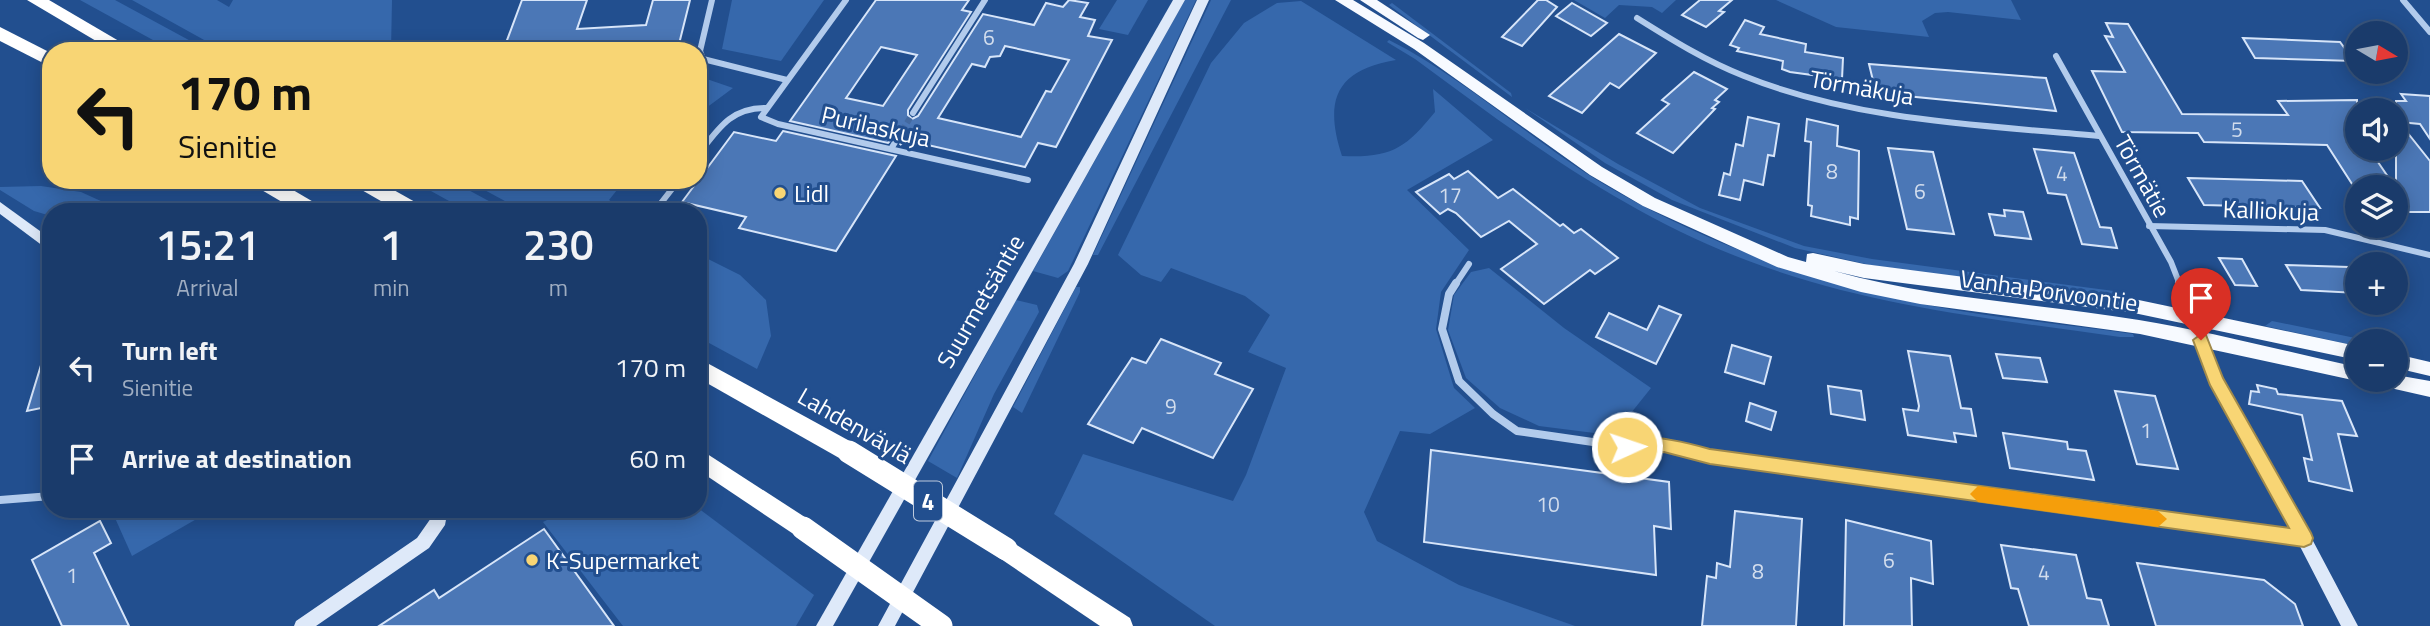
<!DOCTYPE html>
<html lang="en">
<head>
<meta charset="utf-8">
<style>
  body { margin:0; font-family:"Titillium Web",sans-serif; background:#234271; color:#f1f3f6; height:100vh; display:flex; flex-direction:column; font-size:26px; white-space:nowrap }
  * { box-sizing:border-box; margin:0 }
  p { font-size:23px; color:#9fadc1 }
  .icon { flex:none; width:38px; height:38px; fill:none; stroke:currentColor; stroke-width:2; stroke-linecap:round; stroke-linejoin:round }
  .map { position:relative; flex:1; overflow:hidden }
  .drawer { position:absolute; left:42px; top:203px; width:665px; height:315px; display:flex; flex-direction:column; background:#1a3b6b; border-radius:28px; box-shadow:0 4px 18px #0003,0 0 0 2px #38557e }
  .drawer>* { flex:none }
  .hud { position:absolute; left:42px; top:42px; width:665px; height:147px; border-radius:28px; box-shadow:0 4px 18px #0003,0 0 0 2px #38557e; background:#f8d574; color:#111; overflow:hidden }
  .needle { width:46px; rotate:100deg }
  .buttons { position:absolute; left:2345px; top:21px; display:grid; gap:14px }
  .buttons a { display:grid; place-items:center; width:63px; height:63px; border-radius:50%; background:#1a3b6b; box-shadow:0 4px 18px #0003,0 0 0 2px #38557e; font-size:35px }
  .pin { position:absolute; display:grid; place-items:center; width:60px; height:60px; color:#fff; margin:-72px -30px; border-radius:50% 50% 50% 0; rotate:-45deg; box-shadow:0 0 7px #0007 }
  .pin .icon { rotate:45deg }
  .me { position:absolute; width:77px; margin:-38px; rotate:87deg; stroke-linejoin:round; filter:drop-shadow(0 0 5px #0008) }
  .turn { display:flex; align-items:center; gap:24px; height:147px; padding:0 21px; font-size:32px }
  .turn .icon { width:91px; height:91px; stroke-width:2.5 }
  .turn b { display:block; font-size:49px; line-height:60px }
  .eta { display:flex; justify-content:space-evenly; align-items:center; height:119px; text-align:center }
  .eta b { font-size:42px; font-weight:600; line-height:49px }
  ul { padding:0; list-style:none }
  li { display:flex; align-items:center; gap:21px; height:91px; padding:0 21px }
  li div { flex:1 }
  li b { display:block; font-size:26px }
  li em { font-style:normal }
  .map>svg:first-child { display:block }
  .green { fill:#3668ac }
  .building { fill:#4b77b6; stroke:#d7e5f9; stroke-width:2; fill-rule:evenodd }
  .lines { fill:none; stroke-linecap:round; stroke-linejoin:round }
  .street-tunnel { stroke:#4369a0; stroke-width:6; stroke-dasharray:6 3.5; stroke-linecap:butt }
  .street-far1 { stroke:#b2cbec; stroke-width:6 }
  .street { stroke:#b2cbec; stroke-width:8 }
  .secondary { fill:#dee9f9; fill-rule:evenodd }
  .primary { fill:#f7faff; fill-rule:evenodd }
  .highway { fill:#fff; fill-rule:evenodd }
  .highway-bridge { stroke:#fff; stroke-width:23 }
  .route { fill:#f8d574; stroke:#a18a4b; stroke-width:2 }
  .slow { fill:#f59e0b }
  .poi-dot { fill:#f8d574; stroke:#224f8f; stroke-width:2.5 }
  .labels { text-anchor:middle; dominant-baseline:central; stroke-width:6; stroke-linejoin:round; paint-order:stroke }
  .number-label { font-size:21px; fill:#d2dded }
  .shield { fill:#224f8f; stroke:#bdcadd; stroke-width:2 }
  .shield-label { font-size:23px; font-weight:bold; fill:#fff }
  .street-label { font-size:24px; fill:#fff; stroke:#224f8f }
  .poi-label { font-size:24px; fill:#fff; stroke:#224f8f; text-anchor:start }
</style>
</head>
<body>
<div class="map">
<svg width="2430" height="626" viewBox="0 0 2430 626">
  <rect width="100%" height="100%" fill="#224f8f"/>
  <g class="green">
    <polygon points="80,0 115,0 209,51 173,51"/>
    <polygon points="132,0 217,0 229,7 233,0 392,0 391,51 224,51"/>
    <polygon points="732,0 824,0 781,61 722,49"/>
    <polygon points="1117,0 1148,0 1128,35 1099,29"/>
    <polygon points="1185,0 1196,0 1068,271 1058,278 1033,271"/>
    <polygon points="1211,0 1231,0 1098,255 1093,255"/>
    <polygon points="1574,0 1676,0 1662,13 1652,7 1619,5 1605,18"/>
    <polygon points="1776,0 2011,0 2021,20 1948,12 1935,13 1922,21 1929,37 1836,27"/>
    <path d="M1301,1L1396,60C1335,70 1324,101 1342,156C1391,158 1405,149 1435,112L1433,89L1493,140L1407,190L1469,250L1441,292L1436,329L1454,388L1475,408L1430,434L1400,431L1364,512L1377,541L1459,585L1575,626H1215L1054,514L1083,454L1233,501L1246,475L1286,368L1248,352L1270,315L1245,296L1171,268L1161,282L1141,275L1118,255L1211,63L1244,23L1277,3Z"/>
    <polygon points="1392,3 1511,93 1512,97 1389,5"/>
    <path d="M1389,40C1471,81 1538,148 1619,193C1713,246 1816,282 1922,304C1992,318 2063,324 2133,334L2134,337H2120C1993,319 1866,306 1746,260C1624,214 1519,136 1415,59L1387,42Z"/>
    <polygon points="698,76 733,88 698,114"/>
    <polygon points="1525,108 1618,164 1700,208 1804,246 1872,259 2114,291 2122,299 1870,265 1795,248 1672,200 1605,163"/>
    <polygon points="411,180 450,180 509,212 469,212"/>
    <polygon points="466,180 625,180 609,200 627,212 525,212"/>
    <polygon points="41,186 81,192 125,212 51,212 51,216 34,211 0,190 0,187"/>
    <polygon points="698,254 740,275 766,300 771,336 757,369 698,337 698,317 704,320 706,316 698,311"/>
    <polygon points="1489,268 1564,328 1651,388 1627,418 1626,437 1539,426 1500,408 1466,378 1448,330 1454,295 1471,272"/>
    <polygon points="1076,287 1080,287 1080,292 1022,413 1013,407"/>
    <polygon points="1016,300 1037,305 1039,312 994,394 957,478 928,461"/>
    <polygon points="2272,321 2370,341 2357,341 2357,346 2265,326"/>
    <polygon points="698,508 814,595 796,626 623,626 543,522 569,509"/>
    <polygon points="111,509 214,509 132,556"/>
  </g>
  <g class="building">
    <polygon points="522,0 587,0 577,29 646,25 653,0 690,0 679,44 503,51"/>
    <path d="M876,0H969L962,10L971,12L908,110V115L912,119L918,116L983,14L1034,25L1046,3L1063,7L1069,0L1088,3L1080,17L1095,20L1088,36L1112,40L1056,147L1038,143L1025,167L906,140L900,145L903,138L898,133L888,143L790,121ZM1005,46L1069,60L1051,92L1046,91L1021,137L938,118L972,64L985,67L990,57L1000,56ZM881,47L917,55L883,106L846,98Z"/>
    <polygon points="1538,0 1546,0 1557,7 1522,46 1502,37"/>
    <polygon points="1700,0 1732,0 1719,11 1724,12 1706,27 1682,15"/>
    <polygon points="1572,3 1607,23 1591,36 1556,16"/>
    <polygon points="1745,20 1764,27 1760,34 1806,44 1805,52 1843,58 1842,79 1790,72 1782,69 1783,61 1737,51 1739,48 1730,45"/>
    <polygon points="2106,23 2128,24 2182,114 2288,115 2278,101 2357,100 2357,149 2369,149 2395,187 2354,187 2327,145 2204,142 2198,133 2122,132 2092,71 2125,72 2105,36 2113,37"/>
    <polygon points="1619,34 1656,53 1619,88 1610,83 1582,113 1549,96"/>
    <polygon points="2243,38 2340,42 2354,61 2255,58"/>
    <polygon points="1869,64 2046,78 2056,111 1876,93"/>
    <polygon points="1694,72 1727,89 1715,100 1719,102 1712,108 1715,109 1673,153 1637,133 1669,104 1662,100"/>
    <polygon points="2401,94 2430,96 2430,139 2420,124 2399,122 2430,161 2430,212 2396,212 2396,101 2406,101"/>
    <polygon points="1748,117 1779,124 1774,156 1768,155 1763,185 1744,180 1740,200 1719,195 1724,173 1730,175 1736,144 1743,146"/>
    <polygon points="1807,119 1838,126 1837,146 1859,151 1858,219 1850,217 1850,225 1811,216 1812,206 1808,205 1811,142 1805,141"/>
    <polygon points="783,131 896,156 836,251 739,228 746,217 682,202 734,132 776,141"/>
    <polygon points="1888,148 1933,152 1954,234 1907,229"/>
    <polygon points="2034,149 2074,153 2100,227 2111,228 2117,248 2082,244 2066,195 2048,193"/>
    <polygon points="1468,171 1498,198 1513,189 1560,226 1563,224 1574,233 1581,229 1618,258 1595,274 1590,270 1544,304 1501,269 1537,244 1509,221 1481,237 1456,213 1448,209 1440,214 1416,192 1449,174 1454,179"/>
    <polygon points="2188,178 2302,181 2320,208 2204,205"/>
    <polygon points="2004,210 2023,212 2031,239 1995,235 1989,214 2005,216"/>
    <polygon points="2219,258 2242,259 2257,286 2235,285"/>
    <polygon points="2286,265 2349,267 2353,273 2357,273 2357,293 2301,290"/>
    <polygon points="1659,306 1681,315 1656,364 1596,337 1609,313 1647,330"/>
    <polygon points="1161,339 1221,363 1215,374 1253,389 1213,458 1142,428 1133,443 1088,424 1132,358 1146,363"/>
    <polygon points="1732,345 1771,357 1764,384 1725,372"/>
    <polygon points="46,349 51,350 51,406 27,411"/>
    <polygon points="1908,351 1950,356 1961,408 1971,409 1976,436 1954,433 1956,442 1908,435 1903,409 1918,411 1919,406"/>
    <polygon points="1996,354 2040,358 2047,382 2003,378"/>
    <polygon points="2257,385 2276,389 2278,394 2342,401 2357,436 2338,434 2352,491 2309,481 2304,458 2312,460 2302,415 2249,404 2251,391 2259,392"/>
    <polygon points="1828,386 1861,391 1865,420 1831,414"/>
    <polygon points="2115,391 2155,396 2178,469 2137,464"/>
    <polygon points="1750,403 1776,412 1771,430 1746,421"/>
    <polygon points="2003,433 2067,442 2068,449 2086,451 2094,480 2010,468"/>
    <polygon points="1431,450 1669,482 1671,529 1654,526 1656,575 1424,542"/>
    <polygon points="1735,511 1802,519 1796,626 1702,626 1707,576 1716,578 1717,563 1730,567"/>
    <polygon points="1846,520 1931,541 1933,584 1911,578 1912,626 1844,626"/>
    <polygon points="100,521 111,543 94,553 129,626 62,626 32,560"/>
    <polygon points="544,529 614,626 379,626 434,590 439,598"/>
    <polygon points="2001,545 2076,555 2087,598 2101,600 2109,626 2029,626 2018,589 2011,588"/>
    <polygon points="2137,563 2264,580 2295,604 2303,626 2156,626"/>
  </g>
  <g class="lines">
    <polyline class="street-tunnel" points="897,139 913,113"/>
    <g class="street-far1">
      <polyline points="712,0 700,51 703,59 787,80"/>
      <polyline points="846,0 761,117 778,124 1028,180"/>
      <polyline points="2403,0 2430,32"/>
      <path d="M1637,18C1672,40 1706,61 1744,76C1856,121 1981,125 2099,136"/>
      <polyline points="2056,56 2171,262 2180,285"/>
      <polyline points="913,113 985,0"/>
      <polyline points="891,149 897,139"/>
      <path d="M698,155C718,129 731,107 767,108"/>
      <polyline points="654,212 679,180"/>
      <polyline points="2149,226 2325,230 2430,255"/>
      <polyline points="1455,285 1469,264"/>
    </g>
    <g class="street">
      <polyline points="1456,283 1449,294 1442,329 1459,381 1493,414 1517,431 1627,447 1664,444 1692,454 2304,538"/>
      <polyline points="2179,283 2192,316"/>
      <polyline points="0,500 51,496"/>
    </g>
    <g class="secondary">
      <polygon points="1173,0 1185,0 833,626 816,626"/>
      <polygon points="1197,0 1209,0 1088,264 895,626 878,626 1074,264"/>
      <polygon points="0,202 51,239 51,252 0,214"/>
      <polygon points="2192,310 2197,312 2199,316 2223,379 2285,488 2358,626 2341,626 2275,498 2209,380 2185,316 2187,312"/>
      <polygon points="432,509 448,509 445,525 429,548 316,626 294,626 296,621 417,538 431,518"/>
    </g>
    <g class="primary">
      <path d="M1335,0H1353L1424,43L1602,167L1655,198L1788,257L1806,262L1807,254L1813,253L1864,264L2134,299L2357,346V360L2134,313L1864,278L1834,271C1933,299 2037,303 2139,320C2212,332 2284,351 2357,367V380H2362L2357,381L2140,334L1920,304L1861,292L1777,267L1643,206L1590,175L1414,49Z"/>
      <polygon points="1360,0 1377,0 1430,35 1423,40 1418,38"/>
      <polygon points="2396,354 2430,362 2430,376 2396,368"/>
      <polygon points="2396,375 2430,381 2430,397 2386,387 2380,385 2377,380 2396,380"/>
    </g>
    <g class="highway">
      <polygon points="27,0 49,0 136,51 113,51"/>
      <polygon points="0,27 51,53 51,67 0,41"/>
      <polygon points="250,180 276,180 322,207 325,212 299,212 253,185"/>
      <polygon points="350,180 376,180 424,207 427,212 400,212 353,185"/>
      <polygon points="698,358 857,445 860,452 857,459 849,462 841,459 698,378"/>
      <polygon points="698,448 811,521 815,528 811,535 803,538 795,535 698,470"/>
      <polygon points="1006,538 1130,618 1133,626 1100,626 998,557 994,549 998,541"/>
    </g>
    <g class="highway-bridge">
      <polyline points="849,452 1006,549"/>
      <polyline points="803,528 941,626"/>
    </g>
  </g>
  <path class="route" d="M2201,334L2206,335L2223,378L2311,533L2313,538L2311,544L2304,547L1710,464L1664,452L1627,454L1619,447C1629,426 1692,444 1710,449L2289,528L2210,385L2193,340Z"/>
  <polygon class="slow" points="1978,486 2158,511 2167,519 2158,527 1978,502 1970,494"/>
  <g class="poi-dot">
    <circle cx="780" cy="193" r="7"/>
    <circle cx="532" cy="560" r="7"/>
  </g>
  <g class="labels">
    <g class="number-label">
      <text x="989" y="37">6</text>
      <text x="2237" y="129">5</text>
      <text x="1832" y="171">8</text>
      <text x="2062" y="173">4</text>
      <text x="1920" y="191">6</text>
      <text x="1450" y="195">17</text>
      <text x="1171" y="406">9</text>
      <text x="2146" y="430">1</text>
      <text x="1548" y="504">10</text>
      <text x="1889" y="560">6</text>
      <text x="1758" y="571">8</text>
      <text x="2044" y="572">4</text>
      <text x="72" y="575">1</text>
    </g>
    <rect class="shield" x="914" y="481.5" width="28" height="39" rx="5"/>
    <g class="shield-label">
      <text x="928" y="501">4</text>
    </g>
    <g class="street-label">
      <text transform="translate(1862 87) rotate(10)">Törmäkuja</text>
      <text transform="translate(876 126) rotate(13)">Purilaskuja</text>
      <text transform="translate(2143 176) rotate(61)">Törmätie</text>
      <text transform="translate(2271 210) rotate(2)">Kalliokuja</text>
      <text transform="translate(2049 290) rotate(8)">Vanha Porvoontie</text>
      <text transform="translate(980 301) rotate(-60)">Suurmetsäntie</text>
      <text transform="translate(855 425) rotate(30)">Lahdenväylä</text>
    </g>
    <g class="poi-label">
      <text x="794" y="193">Lidl</text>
      <text x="546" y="560">K-Supermarket</text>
    </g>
  </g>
</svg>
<div class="buttons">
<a><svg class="needle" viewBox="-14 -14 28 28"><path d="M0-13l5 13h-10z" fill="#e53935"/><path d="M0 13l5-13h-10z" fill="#9fadc1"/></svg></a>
<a><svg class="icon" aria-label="sound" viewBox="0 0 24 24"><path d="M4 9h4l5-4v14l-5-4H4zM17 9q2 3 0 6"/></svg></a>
<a><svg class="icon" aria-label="layers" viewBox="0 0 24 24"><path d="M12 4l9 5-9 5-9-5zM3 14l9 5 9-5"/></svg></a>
<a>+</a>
<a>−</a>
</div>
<div class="pin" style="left:2201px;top:340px;background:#d93025"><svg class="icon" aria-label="arrive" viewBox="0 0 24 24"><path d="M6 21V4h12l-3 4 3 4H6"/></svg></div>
<svg class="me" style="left:1627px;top:447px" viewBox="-20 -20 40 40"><circle r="17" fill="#f8d574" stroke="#fff" stroke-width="3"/><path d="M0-11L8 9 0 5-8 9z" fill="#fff"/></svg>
<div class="hud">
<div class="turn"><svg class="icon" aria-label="left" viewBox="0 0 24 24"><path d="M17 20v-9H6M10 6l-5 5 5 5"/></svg><div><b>170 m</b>Sienitie</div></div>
</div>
<section class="drawer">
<div class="eta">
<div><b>15:21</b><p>Arrival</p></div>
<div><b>1</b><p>min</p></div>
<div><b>230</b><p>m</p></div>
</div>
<ul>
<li><svg class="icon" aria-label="left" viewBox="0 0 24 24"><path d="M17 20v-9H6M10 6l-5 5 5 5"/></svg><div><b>Turn left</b><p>Sienitie</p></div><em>170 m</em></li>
<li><svg class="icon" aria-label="arrive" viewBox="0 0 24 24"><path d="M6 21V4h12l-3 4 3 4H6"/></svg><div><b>Arrive at destination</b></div><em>60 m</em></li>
</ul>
</section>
</div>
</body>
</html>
